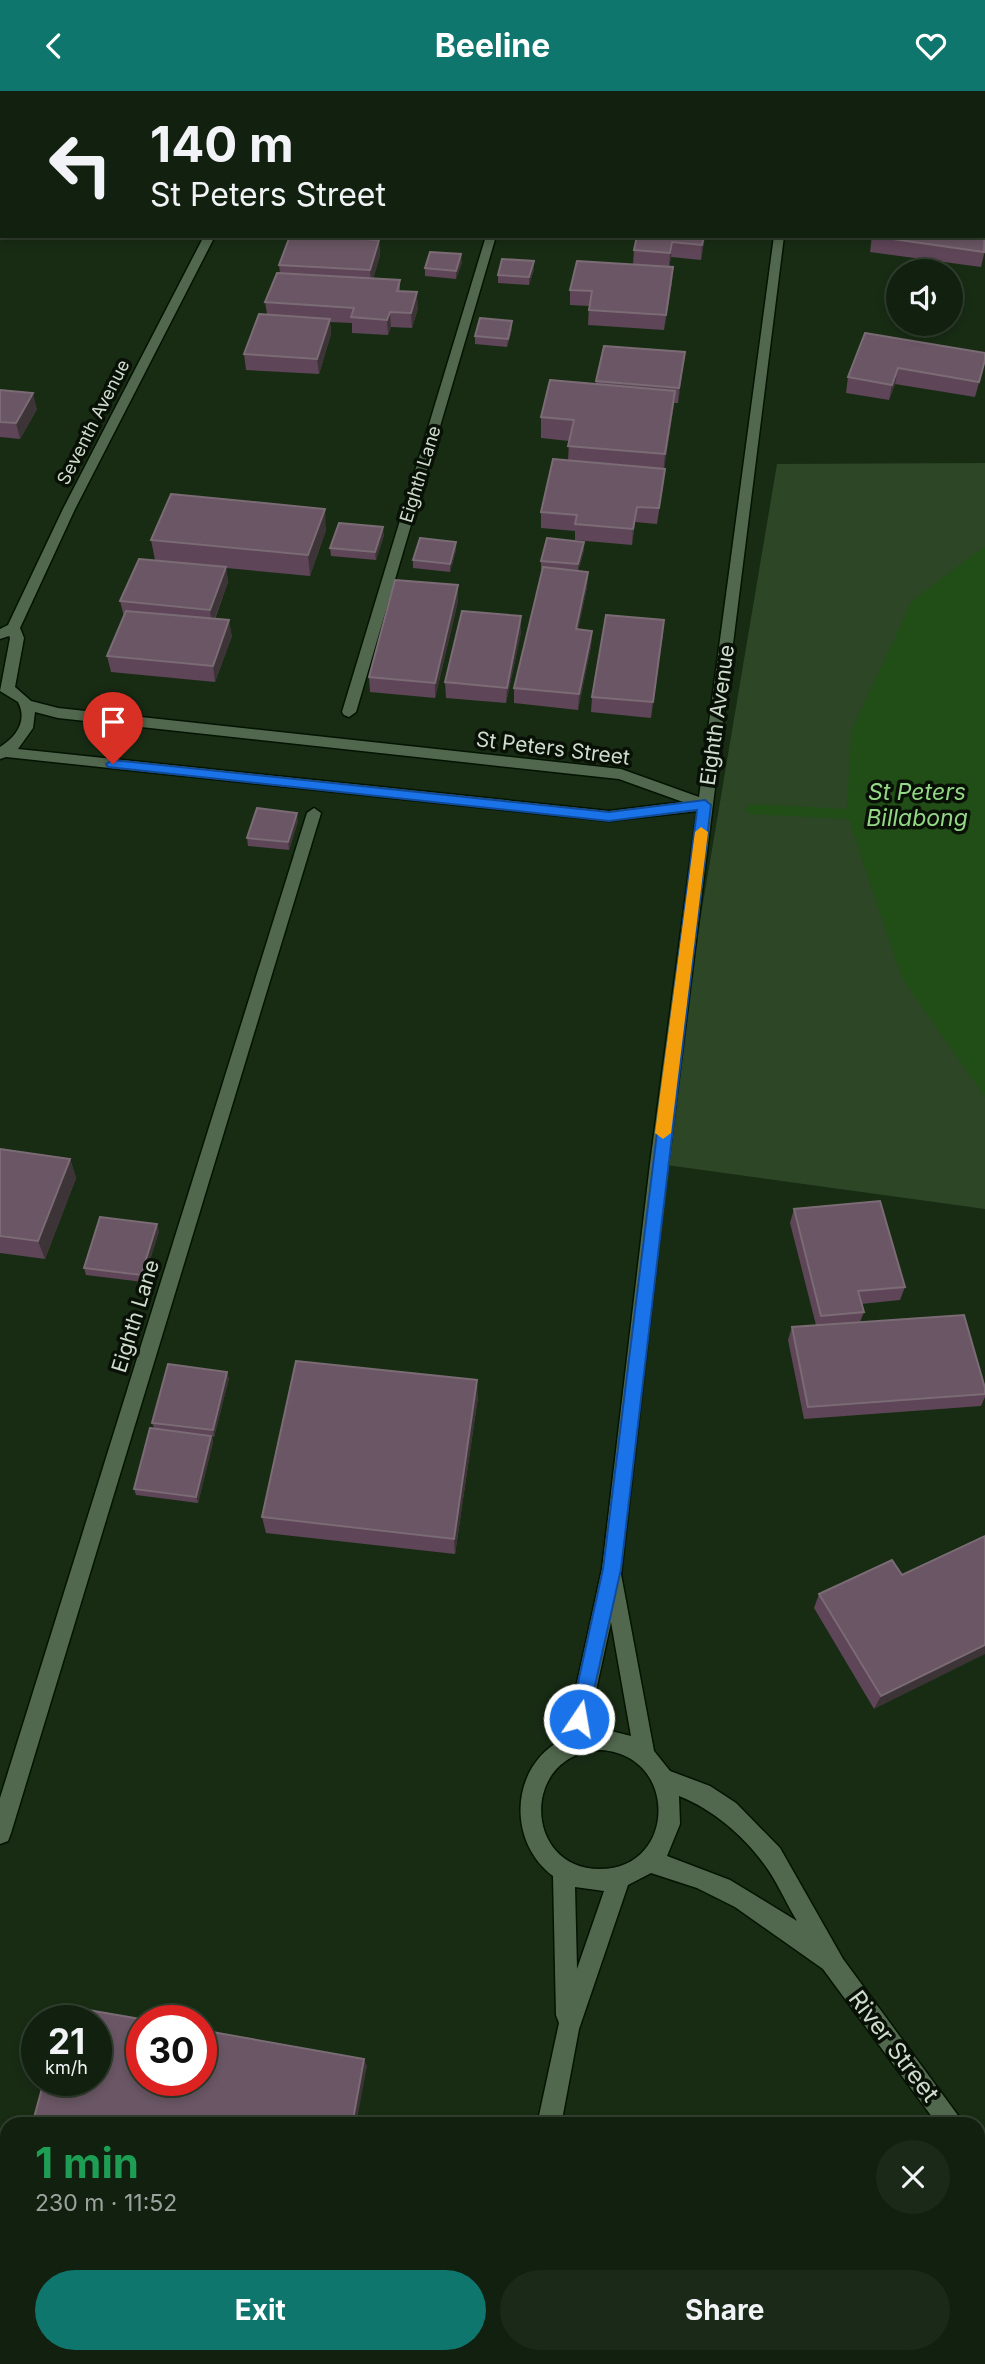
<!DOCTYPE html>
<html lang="en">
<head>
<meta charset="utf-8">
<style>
  body { margin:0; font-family:Inter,sans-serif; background:#1b2918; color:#f1f3f6; height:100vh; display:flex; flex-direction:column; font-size:26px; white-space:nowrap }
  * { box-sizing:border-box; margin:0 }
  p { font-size:23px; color:#9ca39e }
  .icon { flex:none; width:38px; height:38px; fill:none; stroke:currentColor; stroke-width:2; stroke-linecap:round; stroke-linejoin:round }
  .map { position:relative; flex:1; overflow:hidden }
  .side { position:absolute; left:0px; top:2026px; width:985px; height:247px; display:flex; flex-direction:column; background:#12210f; border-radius:21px 21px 0 0; box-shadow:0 4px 10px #0003,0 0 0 2px #313e2f }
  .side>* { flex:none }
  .top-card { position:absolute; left:0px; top:0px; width:985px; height:147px; box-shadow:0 4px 10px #0003,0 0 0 2px #313e2f; background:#12210f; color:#f1f3f6; overflow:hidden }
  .fabs { position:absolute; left:886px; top:168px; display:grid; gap:14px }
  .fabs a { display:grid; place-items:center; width:77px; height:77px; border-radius:50%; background:#12210f; box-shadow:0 4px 10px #0003,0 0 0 2px #313e2f; font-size:35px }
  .speed { position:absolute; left:21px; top:1914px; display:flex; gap:14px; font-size:35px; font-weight:700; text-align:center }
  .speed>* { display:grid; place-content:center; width:91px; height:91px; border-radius:50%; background:#12210f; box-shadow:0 4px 10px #0003,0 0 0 2px #313e2f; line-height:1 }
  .speed small { font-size:18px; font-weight:400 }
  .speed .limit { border:10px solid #d22; background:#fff; color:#111 }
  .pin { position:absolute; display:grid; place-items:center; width:60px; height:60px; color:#fff; margin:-72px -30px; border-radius:50% 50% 50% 0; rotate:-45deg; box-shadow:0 0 7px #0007 }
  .pin .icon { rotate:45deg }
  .me { position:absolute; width:77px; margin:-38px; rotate:12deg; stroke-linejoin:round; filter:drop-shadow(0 0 5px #0008) }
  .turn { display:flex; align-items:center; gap:24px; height:147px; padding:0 35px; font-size:32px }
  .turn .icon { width:91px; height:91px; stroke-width:2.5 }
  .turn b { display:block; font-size:49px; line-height:60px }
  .round { display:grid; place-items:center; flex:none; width:74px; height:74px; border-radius:37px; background:#1b2918 }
  .summary { display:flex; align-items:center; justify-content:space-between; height:119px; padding:0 35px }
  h1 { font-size:42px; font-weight:700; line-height:52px; color:#1e9e55 }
  .action { display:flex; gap:14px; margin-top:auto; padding:14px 35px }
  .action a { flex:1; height:80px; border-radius:42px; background:#0f766e; color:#fff; font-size:28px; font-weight:700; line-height:80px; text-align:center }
  .action a+a { background:#1b2918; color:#f1f3f6 }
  header { display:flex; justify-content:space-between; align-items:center; height:91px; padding:0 35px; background:#0f766e; color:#fff; font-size:32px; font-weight:700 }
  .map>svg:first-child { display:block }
  .green { fill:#2c4626 }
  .water { fill:#214e16 }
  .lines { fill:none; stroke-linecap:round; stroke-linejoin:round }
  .stream { fill:#214e16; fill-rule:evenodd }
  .service-casing { stroke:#031401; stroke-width:3 }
  .minor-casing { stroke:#031401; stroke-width:3 }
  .tertiary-casing { stroke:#031401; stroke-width:3 }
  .service { fill:#52684e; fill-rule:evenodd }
  .minor { fill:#52684e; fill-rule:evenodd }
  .tertiary { fill:#52684e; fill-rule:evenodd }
  .wall { fill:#5e4557 }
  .shaded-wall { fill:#3d3437 }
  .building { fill:#6a5664; stroke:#7a6b74; stroke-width:2 }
  .route { fill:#1a73e8; stroke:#114b97; stroke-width:2 }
  .slow { fill:#f59e0b }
  .labels { text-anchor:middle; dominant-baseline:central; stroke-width:7; stroke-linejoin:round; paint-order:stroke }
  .far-street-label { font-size:18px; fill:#cfdccd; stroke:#091107 }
  .street-label { font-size:21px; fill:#cfdccd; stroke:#091107 }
  .water-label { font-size:23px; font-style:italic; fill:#94d786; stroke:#091107 }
  .near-street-label { font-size:24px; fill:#cfdccd; stroke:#091107 }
</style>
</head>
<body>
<header><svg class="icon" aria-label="back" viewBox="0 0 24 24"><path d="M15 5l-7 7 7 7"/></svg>Beeline<svg class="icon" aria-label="heart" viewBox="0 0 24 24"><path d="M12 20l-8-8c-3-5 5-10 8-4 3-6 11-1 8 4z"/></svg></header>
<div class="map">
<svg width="985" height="2273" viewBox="0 0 985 2273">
  <rect width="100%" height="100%" fill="#182c14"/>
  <polygon class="green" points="985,372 985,1118 659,1073 777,373"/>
  <polygon class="water" points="985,455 985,1006 902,887 847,723 851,641 912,510"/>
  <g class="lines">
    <polygon class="stream" points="751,713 847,718 854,723 847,728 751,723 744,718"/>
    <g class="service-casing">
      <g id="service">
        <rect x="855" y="0" width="10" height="2"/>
        <polygon points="2,5 2,14 0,14 0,6"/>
        <polygon points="486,145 496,145 356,621 349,626 344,624 342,621"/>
        <polygon points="314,717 321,722 11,1742 8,1750 0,1753 0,1707 307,722"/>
      </g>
    </g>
    <g class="minor-casing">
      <g id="minor">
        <polygon points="274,0 284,0 273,2"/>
        <polygon points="592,0 602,0 591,2"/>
        <rect x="984" y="79" width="1" height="6"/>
        <path d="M204,145H215L75,418L20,537L24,547L15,596L31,610L58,617L621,678L699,706L774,145H784L668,1073L621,1483L654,1660L670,1680L710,1695L736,1712L780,1757L843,1868L965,2034H938L823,1878L735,1816L697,1797L651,1782L628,1794L579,1938L561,2034H537L559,1932L556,1924L553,1785C506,1750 510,1673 565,1647L602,1478L650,1073L697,720L609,730L6,666L0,668V656C16,646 28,630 18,611L0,600L10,547L9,545L0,548V538L8,534L63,418ZM35,621L58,627L619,688L683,711L609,720L18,658L33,637ZM611,1531L631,1645L607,1639L587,1640ZM600,1659C679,1663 677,1778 600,1778C523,1778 520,1663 600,1659ZM679,1705C712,1718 743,1744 764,1773C777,1790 786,1812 797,1830L730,1789L667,1765L680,1733ZM575,1796L604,1800L577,1878Z"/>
        <polygon points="978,2055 985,2058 985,2088 978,2085"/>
        <rect x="495" y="2266" width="26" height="7"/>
      </g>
    </g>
    <g class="tertiary-casing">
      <polygon id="tertiary" points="370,0 392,0 393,2 371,2"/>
    </g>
    <use href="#service" class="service"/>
    <use href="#minor" class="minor"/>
    <use href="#tertiary" class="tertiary"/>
  </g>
  <g class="wall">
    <polygon points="985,0 985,39 984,38 984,2"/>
    <polygon points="984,97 985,97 985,159 981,176 870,161 872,145 984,145"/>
    <polygon points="705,145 701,169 671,166 669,176 672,191 664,239 588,234 589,215 570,214 570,199 633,173 634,159"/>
    <polygon points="379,149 380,164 373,188 400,189 400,200 418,217 412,237 391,236 388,244 352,242 352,232 330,231 331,243 319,283 246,279 244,263 267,223 265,211 280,182 279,174"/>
    <polygon points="534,170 534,178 529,194 498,192 498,184"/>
    <polygon points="462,171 456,188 425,185 425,177"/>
    <polygon points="512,238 507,256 475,253 475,245"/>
    <polygon points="865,242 985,270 975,306 895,293 889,309 846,302 848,286"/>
    <polygon points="685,261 678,312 674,312 664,378 663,393 657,433 635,431 632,454 575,449 575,440 541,437 541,421 568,370 569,350 541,347 541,326 596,293 596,290"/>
    <polygon points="0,299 37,318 20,348 0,346"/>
    <polygon points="326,439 310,485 226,477 228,491 215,528 232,545 215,591 111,581 107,565 124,526 120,510 155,469 151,449"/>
    <polygon points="384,444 376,469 331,465 330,457"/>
    <polygon points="584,451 584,459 578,480 588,481 587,496 578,538 592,540 591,555 578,619 514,612 514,597 543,478 541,478 541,470"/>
    <polygon points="456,459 450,481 413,477 413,469"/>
    <polygon points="458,494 458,510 435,607 370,601 369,586"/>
    <polygon points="664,529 651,627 591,621 592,606"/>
    <polygon points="521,541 506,612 446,607 445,591"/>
    <polygon points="298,730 289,759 248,755 247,747"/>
    <polygon points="0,1058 70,1068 76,1087 45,1168 0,1162"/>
    <polygon points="794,1118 905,1196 900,1209 861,1213 864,1221 860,1231 985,1297 985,1306 981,1315 804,1328 788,1249 792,1236 816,1234 790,1132"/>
    <polygon points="159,1140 143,1191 86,1184 84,1177"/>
    <polygon points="229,1287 214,1346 212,1345 213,1351 198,1412 136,1404 134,1398 154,1337 152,1332"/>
    <polygon points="478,1306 455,1463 266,1442 262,1426"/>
    <polygon points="985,1445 874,1618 814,1517 819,1503 902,1484"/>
    <polygon points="708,2266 950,2266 950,2273 707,2273"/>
  </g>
  <g class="shaded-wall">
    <polygon points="704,145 705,145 701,169 702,154"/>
    <polygon points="379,149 380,164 371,195 370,179"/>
    <polygon points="672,151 671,166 669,177 670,162"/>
    <polygon points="461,163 462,171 456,188 456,180"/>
    <polygon points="534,170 534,178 529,194 529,186"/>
    <polygon points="673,176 672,191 664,239 666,224"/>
    <polygon points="417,201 418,217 412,237 411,222"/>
    <polygon points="390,221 391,236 388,244 387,229"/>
    <polygon points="330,228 331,243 319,283 317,268"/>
    <polygon points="512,230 512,238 507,256 508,248"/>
    <polygon points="685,261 683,277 678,312 679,297"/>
    <polygon points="898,277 895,293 889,309 892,294"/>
    <polygon points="675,300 673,321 663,384 665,363"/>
    <polygon points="33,302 37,318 20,348 16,332"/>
    <polygon points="637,416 635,431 632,454 633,438"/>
    <polygon points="325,418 326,439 310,485 308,464"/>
    <polygon points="383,436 384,444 376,469 375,461"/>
    <polygon points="456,451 456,459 450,481 450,473"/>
    <polygon points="584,451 584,459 578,481 578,473"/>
    <polygon points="226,476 228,491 212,534 210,519"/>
    <polygon points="588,481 587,496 575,553 576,538"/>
    <polygon points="458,494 458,510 435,607 435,592"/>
    <polygon points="521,525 521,541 506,612 507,597"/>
    <polygon points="229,529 232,545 215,591 213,575"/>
    <polygon points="664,529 663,545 651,627 653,611"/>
    <polygon points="592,540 591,555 578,619 579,603"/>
    <polygon points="297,722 298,730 289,759 288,751"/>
    <polygon points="70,1068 76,1087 45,1168 38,1150"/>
    <polygon points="157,1133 159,1140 143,1191 141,1184"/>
    <polygon points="227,1281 229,1287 214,1346 213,1339"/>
    <polygon points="477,1289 478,1306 455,1463 454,1448"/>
    <polygon points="211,1345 213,1351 198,1412 196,1406"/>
    <polygon points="985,1554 985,1563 874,1618 881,1605"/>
    <polygon points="364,1968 367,1975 356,2034 352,2034"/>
  </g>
  <g class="building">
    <polygon points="16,0 45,0 44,2 15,2"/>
    <polygon points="750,0 836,0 835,2 749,2"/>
    <polygon points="875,0 938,0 938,2 874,2"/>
    <polygon points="951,0 985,0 985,23 984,23 984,2 950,2"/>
    <polygon points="2,13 2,27 0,27 0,16"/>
    <rect x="0" y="41" width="2" height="14"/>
    <rect x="984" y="97" width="1" height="29"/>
    <polygon points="984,132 985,132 984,161 872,145 984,145"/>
    <polygon points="290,145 319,145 379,149 370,179 279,174"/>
    <polygon points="637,145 704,145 702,154 672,151 670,162 634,159"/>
    <polygon points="430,161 461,163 456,180 425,177"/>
    <polygon points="502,168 534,170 529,186 498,184"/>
    <polygon points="577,170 673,176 666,224 589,219 592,200 570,199"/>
    <polygon points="277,182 400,189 397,200 417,201 411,222 390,221 387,229 351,226 354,217 265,211"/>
    <polygon points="259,223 330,228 317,268 244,263"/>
    <polygon points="480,227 512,230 508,248 475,245"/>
    <polygon points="865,242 985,262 985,269 979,291 898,277 892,294 848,286"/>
    <polygon points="604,255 685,261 679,297 596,290"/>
    <polygon points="550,289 675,300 665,363 568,355 574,329 541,326"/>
    <polygon points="0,299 33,302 16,332 0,331"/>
    <polygon points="553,368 665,378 659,417 637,416 633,438 575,433 577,424 541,421"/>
    <polygon points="171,403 325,418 308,464 151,449"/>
    <polygon points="339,432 383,436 375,461 330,457"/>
    <polygon points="420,447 456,451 450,473 413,469"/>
    <polygon points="547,447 584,451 578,473 541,470"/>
    <polygon points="139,468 226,476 210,519 120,510"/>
    <polygon points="543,476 588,481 576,538 592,540 579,603 514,597"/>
    <polygon points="395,489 458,494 435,592 369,586"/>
    <polygon points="126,520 229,529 213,575 107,565"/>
    <polygon points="462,520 521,525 507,597 445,591"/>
    <polygon points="606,524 664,529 653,611 592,606"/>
    <polygon points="257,717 297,722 288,751 247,747"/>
    <polygon points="0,1058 70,1068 38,1150 0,1145"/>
    <polygon points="880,1110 905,1196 858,1200 864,1221 821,1225 794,1118"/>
    <polygon points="100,1126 157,1133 141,1184 84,1177"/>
    <polygon points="964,1224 985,1297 985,1303 808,1316 792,1236"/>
    <polygon points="296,1270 477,1289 454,1448 262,1426"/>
    <polygon points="168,1273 227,1281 213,1339 152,1332"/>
    <polygon points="150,1337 211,1345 196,1406 134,1398"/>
    <polygon points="985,1445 985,1554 881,1605 819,1503 892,1469 902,1484"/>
    <polygon points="65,1915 152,1930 142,1930 142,1990 201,1990 201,1939 364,1968 352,2034 32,2034 44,1990 96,1990 96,1930 61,1930"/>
    <rect x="712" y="2266" width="238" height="7"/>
  </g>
  <polygon class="route" points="113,669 609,721 705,709 711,714 621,1478 586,1635 579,1638 573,1635 570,1628 603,1478 697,719 609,730 108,676 106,673"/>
  <polygon class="slow" points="701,736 708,741 671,1042 663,1048 655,1042 695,741"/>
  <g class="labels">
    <g class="far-street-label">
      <text transform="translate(93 331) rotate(-63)">Seventh Avenue</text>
      <text transform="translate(420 383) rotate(-73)">Eighth Lane</text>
    </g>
    <g class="street-label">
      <text transform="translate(717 624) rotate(-82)">Eighth Avenue</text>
      <text transform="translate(553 657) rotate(7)">St Peters Street</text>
      <text transform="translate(135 1225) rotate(-73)">Eighth Lane</text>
    </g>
    <g class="water-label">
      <text x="917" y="701">St Peters<tspan x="917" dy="26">Billabong</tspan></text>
    </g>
    <g class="near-street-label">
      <text transform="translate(894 1955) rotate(53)">River Street</text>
    </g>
  </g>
</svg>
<div class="fabs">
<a><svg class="icon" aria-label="sound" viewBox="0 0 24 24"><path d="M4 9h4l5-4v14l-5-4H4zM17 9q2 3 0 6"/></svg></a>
</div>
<div class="speed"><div>21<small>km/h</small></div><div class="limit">30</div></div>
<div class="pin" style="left:113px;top:673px;background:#d93025"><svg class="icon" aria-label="arrive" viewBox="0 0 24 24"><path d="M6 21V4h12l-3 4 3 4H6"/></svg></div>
<svg class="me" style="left:579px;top:1628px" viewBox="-20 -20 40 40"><circle r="17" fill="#1a73e8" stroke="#fff" stroke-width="3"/><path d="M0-11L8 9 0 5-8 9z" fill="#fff"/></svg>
<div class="top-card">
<div class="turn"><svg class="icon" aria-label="left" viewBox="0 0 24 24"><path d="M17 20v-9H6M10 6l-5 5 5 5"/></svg><div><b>140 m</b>St Peters Street</div></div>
</div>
<section class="side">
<div class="summary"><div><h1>1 min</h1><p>230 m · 11:52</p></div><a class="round"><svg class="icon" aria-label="close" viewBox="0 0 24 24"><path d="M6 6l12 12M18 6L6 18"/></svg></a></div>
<div class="action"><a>Exit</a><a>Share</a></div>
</section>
</div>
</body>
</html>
